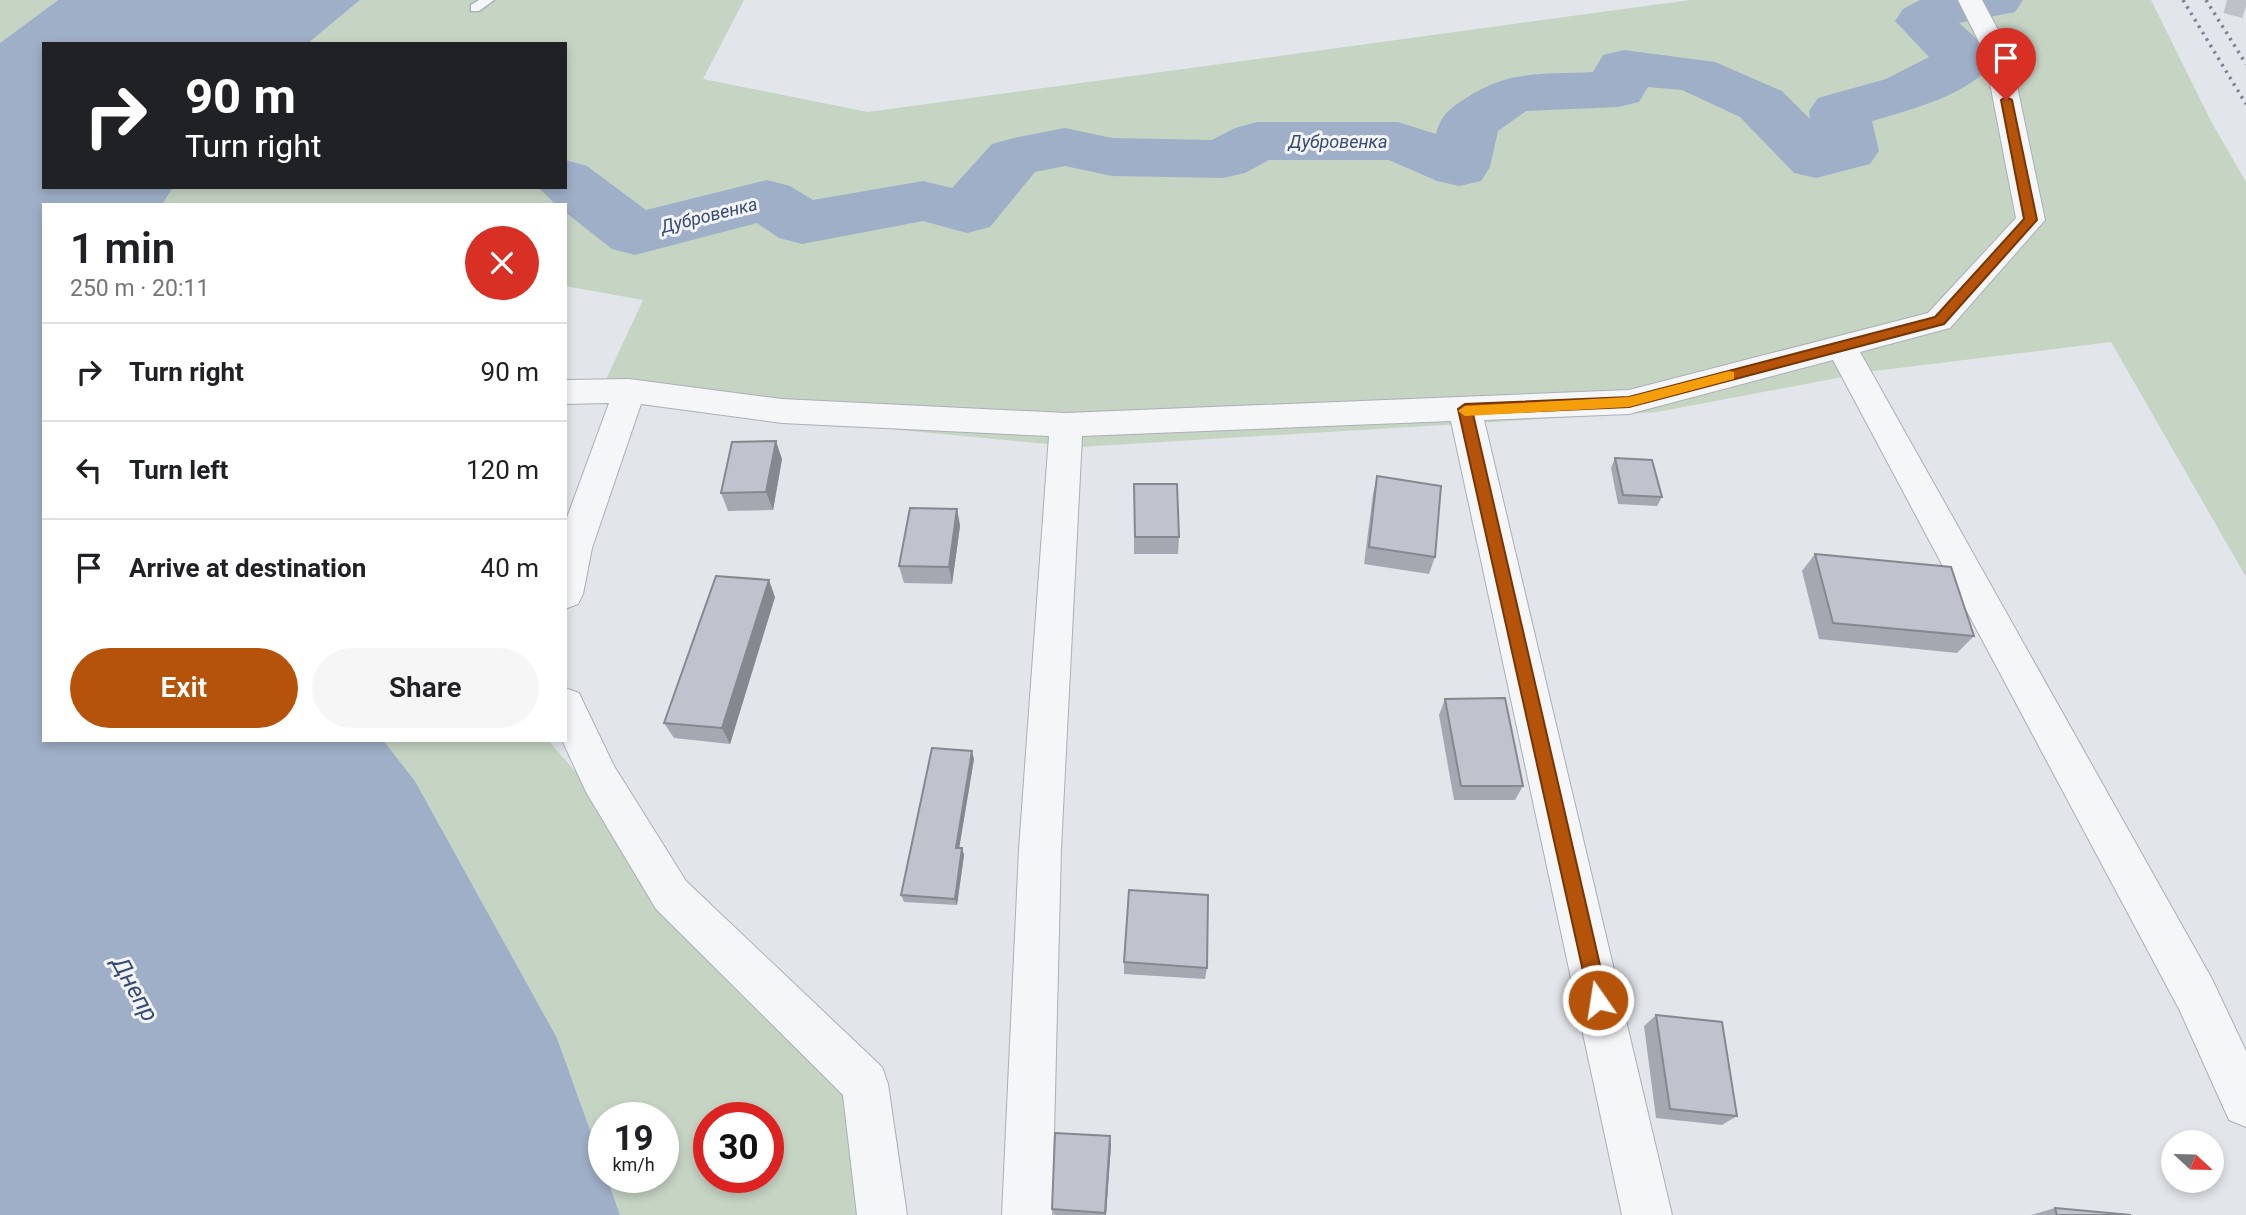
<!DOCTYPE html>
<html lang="en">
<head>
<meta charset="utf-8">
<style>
  body { margin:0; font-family:Roboto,sans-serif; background:#f6f6f6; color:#202124; height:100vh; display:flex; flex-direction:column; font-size:26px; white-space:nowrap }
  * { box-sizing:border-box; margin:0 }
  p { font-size:23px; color:#757577 }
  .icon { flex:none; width:38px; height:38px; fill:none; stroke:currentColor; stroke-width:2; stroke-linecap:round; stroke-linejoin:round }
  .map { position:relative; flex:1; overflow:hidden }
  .side { position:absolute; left:42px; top:203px; width:525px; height:539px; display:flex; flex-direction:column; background:#fff; border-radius:0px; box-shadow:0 4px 10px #0003 }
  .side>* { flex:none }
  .guide { position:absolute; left:42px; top:42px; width:525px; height:147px; border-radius:0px; box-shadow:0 4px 10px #0003; background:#202124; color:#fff; overflow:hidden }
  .needle { width:46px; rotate:112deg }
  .buttons { position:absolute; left:2161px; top:1130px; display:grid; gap:14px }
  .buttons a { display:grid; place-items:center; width:63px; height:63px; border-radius:50%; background:#fff; box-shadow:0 4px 10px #0003; font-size:35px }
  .speed { position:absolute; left:588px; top:1102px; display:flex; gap:14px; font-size:35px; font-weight:700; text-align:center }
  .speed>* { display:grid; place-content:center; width:91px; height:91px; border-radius:50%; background:#fff; box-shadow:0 4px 10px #0003; line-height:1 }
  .speed small { font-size:18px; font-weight:400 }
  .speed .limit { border:10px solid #d22; background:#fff; color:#111 }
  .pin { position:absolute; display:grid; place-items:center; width:60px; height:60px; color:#fff; margin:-72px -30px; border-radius:50% 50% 50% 0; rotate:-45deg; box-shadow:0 0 7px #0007 }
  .pin .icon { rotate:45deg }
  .me { position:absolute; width:77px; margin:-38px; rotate:347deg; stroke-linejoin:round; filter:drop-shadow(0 0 5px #0008) }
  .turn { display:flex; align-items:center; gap:24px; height:147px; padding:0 28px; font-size:32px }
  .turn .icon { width:91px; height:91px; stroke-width:2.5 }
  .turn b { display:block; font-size:49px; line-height:60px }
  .round { display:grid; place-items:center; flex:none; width:74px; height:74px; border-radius:37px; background:#f6f6f6 }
  .head { display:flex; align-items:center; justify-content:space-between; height:119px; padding:0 28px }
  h1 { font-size:42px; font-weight:600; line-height:52px }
  .action { display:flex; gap:14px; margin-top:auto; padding:14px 28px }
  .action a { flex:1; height:80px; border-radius:42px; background:#b45309; color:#fff; font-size:28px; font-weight:600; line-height:80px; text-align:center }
  .action a+a { background:#f6f6f6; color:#202124 }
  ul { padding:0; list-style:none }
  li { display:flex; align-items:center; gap:21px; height:98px; padding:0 28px; border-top:2px solid #e0e0e0 }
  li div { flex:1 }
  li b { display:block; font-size:26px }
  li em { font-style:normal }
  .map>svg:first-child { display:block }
  .green { fill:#c6d4c4; fill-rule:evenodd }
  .water { fill:#9fafc8 }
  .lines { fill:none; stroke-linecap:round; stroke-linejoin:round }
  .river { fill:#9fafc8; fill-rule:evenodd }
  .street-tunnel { stroke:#bdc1c8; stroke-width:27; stroke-dasharray:27 14; stroke-linecap:butt }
  .lane-casing { stroke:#abafb7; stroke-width:3 }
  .street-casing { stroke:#abafb7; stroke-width:2 }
  .lane { fill:#f5f6f8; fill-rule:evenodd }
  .street { fill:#f5f6f8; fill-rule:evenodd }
  .rail { stroke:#7c8293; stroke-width:3.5; stroke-dasharray:2.5 5; stroke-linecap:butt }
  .wall { fill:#a5a8b0 }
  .shaded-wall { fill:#868890 }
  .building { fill:#c0c3cd; stroke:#868890; stroke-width:2 }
  .route { fill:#b45309; stroke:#753606; stroke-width:2 }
  .slow { fill:#f59e0b }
  .labels { text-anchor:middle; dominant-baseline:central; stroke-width:6; stroke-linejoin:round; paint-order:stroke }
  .far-water-label { font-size:18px; font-style:italic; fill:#374b74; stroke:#f2f4f7 }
  .near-water-label { font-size:24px; font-style:italic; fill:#374b74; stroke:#f2f4f7 }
</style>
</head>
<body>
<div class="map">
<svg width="2246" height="1215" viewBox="0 0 2246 1215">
  <rect width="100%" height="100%" fill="#e2e5ea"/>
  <g class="green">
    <polygon points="0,0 58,0 0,43"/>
    <polygon points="360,0 744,0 703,79 868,112 1690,0 2151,0 2212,123 2246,182 2246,577 2111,342 1874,371 1657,412 1079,447 596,401 643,300 565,286 565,205 162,205 173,187 565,187 565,44 307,44"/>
    <path d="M383,740H548L839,1077L865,1215H620L607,1178H663V1118H604V1169L557,1038L415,781ZM709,1118H768V1178H709Z"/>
  </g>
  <polygon class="water" points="58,0 360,0 307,44 44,44 44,187 173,187 162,205 44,205 44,740 383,740 415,781 557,1038 604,1169 604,1178 607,1178 620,1215 0,1215 0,43"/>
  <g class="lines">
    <path class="river" d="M1920,0H2023L2015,12L1959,23L1987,48L1996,60C1972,94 1910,110 1872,121L1879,151L1870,164L1816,178L1794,173L1740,117L1682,90L1648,87L1639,102L1618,107L1526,111L1498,131L1490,167L1481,181L1459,186L1437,181L1389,160H1269L1245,173L1223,178L1112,176L1065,166L1035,172L990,227L967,233L923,221L802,244L779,238L757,223L635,255L612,249L565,212V205H556L538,187H565V160L587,166L646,210L767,180L790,186L813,200L923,181L952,188L992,144L1014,138L1065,128L1112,138L1212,140L1235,128L1257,122H1398L1436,134C1440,116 1450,108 1466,98C1510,69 1543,75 1593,72L1603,55L1624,50L1715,62L1782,91L1810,119L1809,111L1818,98L1886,79L1929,57L1895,21L1903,9Z"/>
    <polyline class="street-tunnel" points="2227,0 2246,5"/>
    <g class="lane-casing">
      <polygon id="lane" points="479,0 494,0 479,11 471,11 471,5"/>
    </g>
    <g class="street-casing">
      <g id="street">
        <polygon points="1958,0 1982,0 2010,52 2045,220 1950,328 1860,352 2212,979 2246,1051 2246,1127 2229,1120 2180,1011 1833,360 1629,414 1484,420 1672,1215 1622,1215 1451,421 1082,436 1061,849 1052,1215 1002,1215 1019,849 1049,436 782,423 641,404 592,548 583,594 578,604 565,609 565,523 609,403 565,404 565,380 629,379 782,399 1066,413 1629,390 1928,313 2016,218 1984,52"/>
        <polygon points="565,688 579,693 614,766 686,881 882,1067 888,1084 907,1215 857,1215 843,1095 656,909 586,792 562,740 565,740"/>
      </g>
    </g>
    <use href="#lane" class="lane"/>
    <use href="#street" class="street"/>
    <g class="rail">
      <polyline points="2183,0 2246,104"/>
      <polyline points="2206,0 2246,64"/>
    </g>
  </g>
  <g class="wall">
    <polygon points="1615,458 1662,497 1657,506 1618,504 1611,468"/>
    <polygon points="782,459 773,510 728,511 721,493"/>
    <polygon points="1377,476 1435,557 1429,574 1364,564 1373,494"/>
    <polygon points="1134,484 1179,537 1178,554 1134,554"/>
    <polygon points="957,509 960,526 952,584 904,583 899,566"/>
    <polygon points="1815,554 1974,636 1957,653 1819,639 1802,571"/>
    <polygon points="775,597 730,744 674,738 664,723"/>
    <polygon points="1445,699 1523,786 1515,800 1454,800 1439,715"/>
    <polygon points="974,759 959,848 962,848 964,855 957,905 904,902 901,895"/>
    <polygon points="1124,962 1207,968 1205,979 1124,974"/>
    <polygon points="1656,1015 1737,1116 1722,1125 1656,1118 1644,1026"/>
    <polygon points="1111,1145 1106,1215 1054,1215 1052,1209"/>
    <polygon points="2055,1208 2131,1215 2031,1215"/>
  </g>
  <g class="shaded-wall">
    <polygon points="776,441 782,459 773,510 766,492"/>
    <polygon points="957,509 960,526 952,584 949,567"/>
    <polygon points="769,580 775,597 730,744 722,728"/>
    <polygon points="972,751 974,759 958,855 956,848"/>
    <polygon points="962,848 964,855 957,905 955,899"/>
    <polygon points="1110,1136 1111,1145 1106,1215 1105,1213"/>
  </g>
  <g class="building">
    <polygon points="776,441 766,492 721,493 732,442"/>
    <polygon points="1615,458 1652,460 1662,497 1623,495"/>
    <polygon points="1377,476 1441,486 1435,557 1369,547"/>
    <polygon points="1134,484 1177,484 1179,537 1135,537"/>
    <polygon points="910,508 957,509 949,567 899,566"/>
    <polygon points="1815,554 1951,567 1974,636 1833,623"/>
    <polygon points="716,576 769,580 722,728 664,723"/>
    <polygon points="1505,698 1523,786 1461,786 1445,699"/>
    <polygon points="932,748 972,751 956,848 962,848 955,899 901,895"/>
    <polygon points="1129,890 1208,895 1207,968 1124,962"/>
    <polygon points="1656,1015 1722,1022 1737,1116 1670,1109"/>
    <polygon points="1055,1133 1110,1136 1105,1213 1052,1209"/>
    <polygon points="2055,1208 2131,1215 2057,1215"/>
  </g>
  <polygon class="route" points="2006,97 2012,100 2037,220 1944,324 1629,407 1473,414 1608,1000 1605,1007 1598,1010 1591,1007 1458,409 1465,404 1629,397 1935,317 2024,219 2001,100"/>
  <polygon class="slow" points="1729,371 1734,372 1734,379 1629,407 1465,416 1458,411 1465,406 1629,397"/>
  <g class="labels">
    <g class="far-water-label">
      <text x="1338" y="141">Дубровенка</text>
      <text transform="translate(709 215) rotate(-14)">Дубровенка</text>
    </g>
    <g class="near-water-label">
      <text transform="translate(135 989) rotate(61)">Днепр</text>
    </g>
  </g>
</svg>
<div class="buttons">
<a><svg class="needle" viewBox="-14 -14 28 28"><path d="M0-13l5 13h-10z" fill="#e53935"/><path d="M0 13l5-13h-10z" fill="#757577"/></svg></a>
</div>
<div class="speed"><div>19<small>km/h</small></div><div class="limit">30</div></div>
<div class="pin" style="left:2006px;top:100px;background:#d93025"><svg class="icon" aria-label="arrive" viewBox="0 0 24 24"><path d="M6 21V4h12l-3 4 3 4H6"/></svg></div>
<svg class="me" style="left:1598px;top:1000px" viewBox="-20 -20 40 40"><circle r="17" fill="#b45309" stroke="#fff" stroke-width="3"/><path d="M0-11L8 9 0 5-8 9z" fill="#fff"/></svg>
<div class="guide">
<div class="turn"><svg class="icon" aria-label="right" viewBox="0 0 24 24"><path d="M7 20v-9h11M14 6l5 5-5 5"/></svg><div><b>90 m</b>Turn right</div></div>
</div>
<section class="side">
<div class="head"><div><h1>1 min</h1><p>250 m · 20:11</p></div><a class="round" style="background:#d93025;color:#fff"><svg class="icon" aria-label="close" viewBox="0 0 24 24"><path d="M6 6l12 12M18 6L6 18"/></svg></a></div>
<ul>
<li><svg class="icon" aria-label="right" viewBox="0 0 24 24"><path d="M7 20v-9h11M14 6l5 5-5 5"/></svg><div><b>Turn right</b></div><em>90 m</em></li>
<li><svg class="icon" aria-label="left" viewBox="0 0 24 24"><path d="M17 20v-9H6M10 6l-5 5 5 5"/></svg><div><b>Turn left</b></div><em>120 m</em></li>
<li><svg class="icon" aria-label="arrive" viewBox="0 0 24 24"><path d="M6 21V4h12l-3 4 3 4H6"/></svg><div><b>Arrive at destination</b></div><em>40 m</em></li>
</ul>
<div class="action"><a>Exit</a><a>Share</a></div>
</section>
</div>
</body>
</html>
